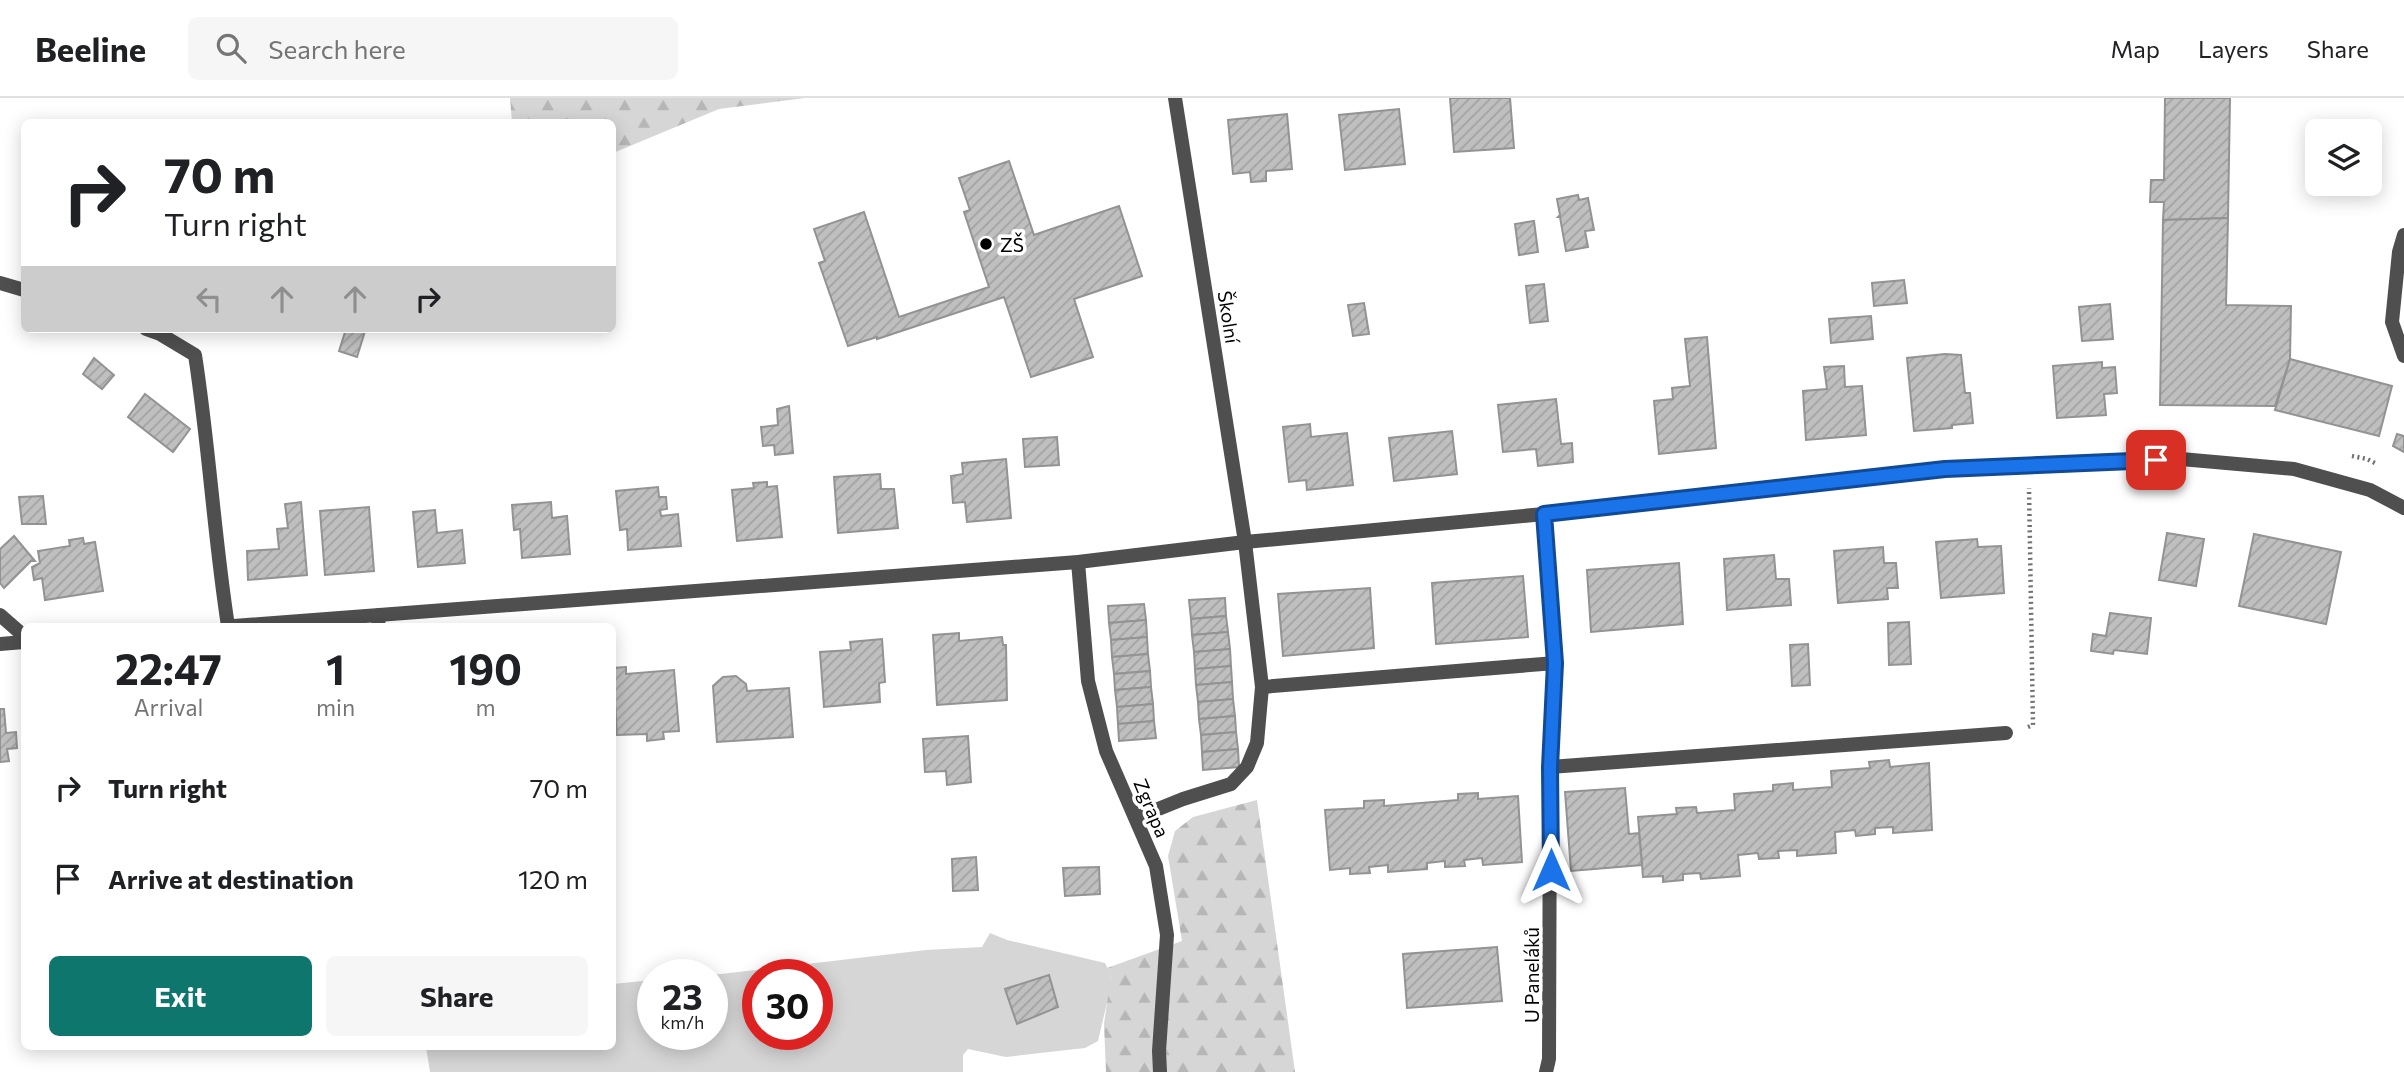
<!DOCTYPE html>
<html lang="en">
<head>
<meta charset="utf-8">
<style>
  body { margin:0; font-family:Commissioner,sans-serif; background:#f6f6f6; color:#202124; height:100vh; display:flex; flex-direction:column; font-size:26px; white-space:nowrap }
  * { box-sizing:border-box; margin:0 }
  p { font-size:23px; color:#757577 }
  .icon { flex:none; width:38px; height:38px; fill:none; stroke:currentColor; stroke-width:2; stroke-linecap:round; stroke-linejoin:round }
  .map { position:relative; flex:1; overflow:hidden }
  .sheet { position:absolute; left:21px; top:525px; width:595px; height:427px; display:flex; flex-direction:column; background:#fff; border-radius:10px; box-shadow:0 4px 18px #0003 }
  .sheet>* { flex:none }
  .guide { position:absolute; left:21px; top:21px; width:595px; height:214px; border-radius:10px; box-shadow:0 4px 18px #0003; background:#fff; color:#202124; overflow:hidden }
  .tools { position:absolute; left:2305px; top:21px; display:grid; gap:14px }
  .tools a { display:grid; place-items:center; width:77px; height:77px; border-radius:10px; background:#fff; box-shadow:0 4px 18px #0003; font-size:35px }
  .speed { position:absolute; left:637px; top:861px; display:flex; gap:14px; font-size:35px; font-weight:700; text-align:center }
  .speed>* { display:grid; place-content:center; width:91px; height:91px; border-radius:50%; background:#fff; box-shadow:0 4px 18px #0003; line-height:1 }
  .speed small { font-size:18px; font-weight:400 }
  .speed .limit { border:10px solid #d22; background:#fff; color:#111 }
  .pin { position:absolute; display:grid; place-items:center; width:60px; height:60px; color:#fff; margin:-30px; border-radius:14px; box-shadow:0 4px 10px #0006 }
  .me { position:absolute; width:77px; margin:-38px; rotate:0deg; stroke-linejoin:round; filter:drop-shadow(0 0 5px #0008) }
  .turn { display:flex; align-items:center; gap:24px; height:147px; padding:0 28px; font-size:32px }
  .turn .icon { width:91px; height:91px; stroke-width:2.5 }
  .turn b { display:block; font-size:49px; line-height:60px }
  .lanes { display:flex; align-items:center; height:66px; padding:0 28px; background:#0003; justify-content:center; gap:35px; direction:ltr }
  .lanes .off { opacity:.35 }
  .eta { display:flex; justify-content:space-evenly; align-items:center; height:119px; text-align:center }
  .eta b { font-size:42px; font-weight:700; line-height:49px }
  .action { display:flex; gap:14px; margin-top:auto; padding:14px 28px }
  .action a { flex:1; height:80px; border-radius:10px; background:#0f766e; color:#fff; font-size:28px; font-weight:700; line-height:80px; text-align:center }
  .action a+a { background:#f6f6f6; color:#202124 }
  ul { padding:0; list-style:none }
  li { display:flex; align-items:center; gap:21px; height:91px; padding:0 28px }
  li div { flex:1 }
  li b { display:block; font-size:26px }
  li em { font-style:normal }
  header { display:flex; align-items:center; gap:42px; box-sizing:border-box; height:98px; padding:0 35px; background:#fff; border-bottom:2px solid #e0e0e0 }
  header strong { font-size:33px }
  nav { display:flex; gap:38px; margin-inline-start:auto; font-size:24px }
  .search { width:490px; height:63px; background:#f6f6f6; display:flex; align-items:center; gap:18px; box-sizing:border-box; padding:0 24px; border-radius:10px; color:#757577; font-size:26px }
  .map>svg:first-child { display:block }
  .grass { fill:#d6d6d6; fill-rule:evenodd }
  .forest { fill:url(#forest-firs) }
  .building { fill:url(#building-hatch); stroke:#939393; stroke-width:2 }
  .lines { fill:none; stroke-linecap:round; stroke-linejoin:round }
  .path { stroke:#717171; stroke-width:4.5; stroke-dasharray:2 3.5; stroke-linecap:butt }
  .service { stroke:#4f4f4f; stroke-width:14 }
  .minor { stroke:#4f4f4f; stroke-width:14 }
  .tertiary { stroke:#4f4f4f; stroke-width:14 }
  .route-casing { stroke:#114b97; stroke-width:18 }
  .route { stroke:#1a73e8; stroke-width:12 }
  .poi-dot { fill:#000; stroke:#fff; stroke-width:2.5 }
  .labels { text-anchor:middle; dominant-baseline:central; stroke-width:7; stroke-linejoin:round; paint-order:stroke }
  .poi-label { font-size:19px; fill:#000; stroke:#fff; text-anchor:start }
  .street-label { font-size:19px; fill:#000; stroke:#fff }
</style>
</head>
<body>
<header>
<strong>Beeline</strong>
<div class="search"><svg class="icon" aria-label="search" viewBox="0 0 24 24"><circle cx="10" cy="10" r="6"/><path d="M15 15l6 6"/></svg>Search here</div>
<nav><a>Map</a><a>Layers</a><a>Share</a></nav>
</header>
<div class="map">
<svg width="2404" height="974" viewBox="0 0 2404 974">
  <defs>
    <pattern id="forest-firs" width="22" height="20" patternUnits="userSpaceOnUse" patternTransform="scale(1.75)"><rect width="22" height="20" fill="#d6d6d6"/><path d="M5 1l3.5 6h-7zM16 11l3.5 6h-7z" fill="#b6b6b6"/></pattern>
    <pattern id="building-hatch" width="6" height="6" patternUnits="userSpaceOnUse" patternTransform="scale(1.75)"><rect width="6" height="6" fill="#bfbfbf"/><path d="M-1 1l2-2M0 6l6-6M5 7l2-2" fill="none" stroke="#a2a2a2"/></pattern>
  </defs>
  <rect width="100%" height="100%" fill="#fff"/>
  <path class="grass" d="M990,835L1007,842L1105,865L1111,877L1109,896L1098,943L1085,950L1006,959L968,951L963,957V974H430L426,949L612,948L613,886L653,882V936H712V877L926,852L982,849ZM758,877H817V936H758Z"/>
  <g class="forest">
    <polygon points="510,0 805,0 719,11 613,55 612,24 512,24"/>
    <polygon points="1257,702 1295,974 1106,974 1104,926 1111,877 1107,870 1182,843 1168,758 1175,733 1193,719"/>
  </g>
  <g class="building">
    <polygon points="1450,0 1510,0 1514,50 1454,54"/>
    <polygon points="2165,0 2230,0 2228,120 2163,122 2164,104 2150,104 2151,82 2164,82"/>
    <polygon points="1399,11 1405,66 1345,72 1339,17"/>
    <polygon points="1287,16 1292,71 1266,73 1266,83 1251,84 1250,74 1233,76 1228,22"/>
    <polygon points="1009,63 1034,137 1119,108 1142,178 1074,201 1093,259 1031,279 1004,199 877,241 877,239 848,248 819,165 825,163 814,131 864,114 899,219 989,189 964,114 970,112 959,80"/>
    <polygon points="1578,97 1579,102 1588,100 1594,132 1585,133 1588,149 1566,153 1560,119 1558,119 1560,117 1557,101"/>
    <polygon points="2228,120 2226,207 2291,208 2290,261 2275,308 2160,307 2163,122"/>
    <polygon points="1534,123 1538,154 1519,157 1515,126"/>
    <polygon points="1904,182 1907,205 1874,208 1872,185"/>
    <polygon points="1544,186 1548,223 1530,225 1526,188"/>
    <polygon points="1364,205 1369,236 1353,238 1348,207"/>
    <polygon points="2110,206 2113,241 2082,243 2079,209"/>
    <polygon points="1871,218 1873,241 1831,245 1829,221"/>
    <polygon points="346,231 365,233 357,259 339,253"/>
    <polygon points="1707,239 1716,350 1659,356 1654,303 1673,301 1672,290 1690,288 1685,241"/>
    <polygon points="1945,256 1961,257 1965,295 1970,295 1973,325 1952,327 1952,330 1914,333 1907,260"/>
    <polygon points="94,260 114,277 102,291 83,276"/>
    <polygon points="2290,261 2392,288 2379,338 2275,312"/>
    <polygon points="2102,264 2102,270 2115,269 2117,295 2104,296 2106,317 2057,320 2053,268"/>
    <polygon points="1844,268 1845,289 1862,288 1866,337 1806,342 1803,293 1827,291 1824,269"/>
    <polygon points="145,296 190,331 173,354 128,319"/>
    <polygon points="1556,301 1561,346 1572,345 1573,364 1538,368 1536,351 1503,354 1498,307"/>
    <polygon points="789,308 793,355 775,357 774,347 763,348 761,329 778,327 777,311"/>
    <polygon points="1310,326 1311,339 1347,335 1353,387 1307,392 1306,382 1289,384 1283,329"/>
    <polygon points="1452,333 1457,376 1394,383 1389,340"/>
    <polygon points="2397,336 2404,338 2404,354 2393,348"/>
    <polygon points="1057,339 1059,367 1025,369 1023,341"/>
    <polygon points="1006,361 1011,420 967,424 965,404 953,405 951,378 963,376 962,365"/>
    <polygon points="880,376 881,391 894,391 898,430 838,435 834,379"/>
    <polygon points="767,384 767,389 777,388 782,439 737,443 732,392 754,390 753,385"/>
    <polygon points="658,389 659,399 666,399 667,411 660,412 661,418 678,416 681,448 628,452 627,431 620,432 616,393"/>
    <polygon points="43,398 46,426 22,426 19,399"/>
    <polygon points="301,404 307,477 248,482 247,453 279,451 277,431 288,430 285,406"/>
    <polygon points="551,404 552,420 567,418 570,456 522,460 520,431 514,432 512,407"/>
    <polygon points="369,409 374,473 325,477 320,413"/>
    <polygon points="435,412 437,435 462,432 465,465 418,469 413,414"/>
    <polygon points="2167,435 2204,441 2196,488 2159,482"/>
    <polygon points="2254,436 2341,454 2326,526 2239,508"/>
    <polygon points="14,438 35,463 31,463 4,490 0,485 0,451"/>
    <polygon points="83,440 84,446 95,444 103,493 45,502 42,480 34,482 32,469 40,465 38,453 70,448 69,442"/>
    <polygon points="1977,441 1978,449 2001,448 2004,495 1941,500 1936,444"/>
    <polygon points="1883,449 1884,465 1896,465 1898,490 1887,490 1888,501 1838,505 1834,453"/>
    <polygon points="1774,457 1776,481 1789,481 1791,507 1727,512 1724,461"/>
    <polygon points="1679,465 1683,526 1591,534 1587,472"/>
    <polygon points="1523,478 1528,539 1436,546 1432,485"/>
    <polygon points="1370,490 1374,550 1283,558 1278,496"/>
    <polygon points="1225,500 1226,518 1191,521 1189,502"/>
    <polygon points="1144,506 1146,522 1109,525 1108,508"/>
    <polygon points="2110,515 2151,520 2147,556 2114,552 2113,556 2091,553 2093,536 2106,538"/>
    <polygon points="1226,518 1228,534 1192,537 1191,521"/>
    <polygon points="1146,522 1147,539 1111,542 1109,525"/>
    <polygon points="1909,524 1911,566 1889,567 1888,525"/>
    <polygon points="1228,534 1230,551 1194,554 1192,537"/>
    <polygon points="959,535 959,543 1002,539 1003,547 1006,547 1007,602 937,607 933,537"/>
    <polygon points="1147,539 1148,556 1112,559 1111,542"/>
    <polygon points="882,541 885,584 879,585 880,604 824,609 820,554 851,552 850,544"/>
    <polygon points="1808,546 1810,587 1792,588 1790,547"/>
    <polygon points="1230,551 1231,568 1195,571 1194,554"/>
    <polygon points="1148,556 1150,573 1114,576 1112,559"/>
    <polygon points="1231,568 1232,584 1196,587 1195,571"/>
    <polygon points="626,569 626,576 674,572 679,633 663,634 664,641 647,643 647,636 617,637 615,604 612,604 612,570"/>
    <polygon points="1150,573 1151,589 1115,592 1114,576"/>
    <polygon points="736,578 746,586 747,593 789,590 793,639 717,644 713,588 723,579"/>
    <polygon points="1232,584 1233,601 1198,604 1196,587"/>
    <polygon points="1151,589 1153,606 1117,609 1115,592"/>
    <polygon points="1233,601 1235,618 1199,621 1198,604"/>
    <polygon points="1153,606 1154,623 1118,626 1117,609"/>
    <polygon points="0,611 4,611 6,635 16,634 17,650 7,651 9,663 0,664"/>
    <polygon points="1235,618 1236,634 1201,637 1199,621"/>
    <polygon points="1154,623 1156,640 1119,643 1118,626"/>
    <polygon points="1236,634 1238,651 1202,654 1201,637"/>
    <polygon points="968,638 971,684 947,687 946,673 925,674 923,641"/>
    <polygon points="1238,651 1239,669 1203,672 1202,654"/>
    <polygon points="1889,662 1890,669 1929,665 1932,732 1893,735 1893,729 1875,730 1875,736 1856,738 1855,732 1835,734 1836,755 1797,758 1797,752 1778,753 1779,760 1759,761 1758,755 1738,757 1740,778 1701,781 1700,775 1683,776 1683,782 1663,784 1663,778 1643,779 1638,719 1677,716 1676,710 1696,709 1697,715 1735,712 1734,696 1773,693 1773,687 1793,685 1793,692 1832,689 1831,673 1870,670 1869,664"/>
    <polygon points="1625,690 1629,736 1639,735 1642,767 1571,773 1565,694"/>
    <polygon points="1478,695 1478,701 1518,698 1522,764 1483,767 1482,760 1464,762 1465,768 1445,769 1445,763 1427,765 1427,771 1388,774 1388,767 1369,769 1370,775 1350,776 1350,770 1330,772 1325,712 1364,710 1364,703 1384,702 1384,708 1458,702 1458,696"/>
    <polygon points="976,759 978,792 953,793 952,761"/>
    <polygon points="1099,769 1100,796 1065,798 1063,770"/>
    <polygon points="1497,849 1502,903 1407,910 1403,856"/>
    <polygon points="1049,877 1058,909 1017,926 1005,891"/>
  </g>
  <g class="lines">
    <g class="path">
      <polyline points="2352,358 2367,361 2377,366"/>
      <polyline points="2028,629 2033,627 2029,390"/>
    </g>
    <polyline class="service" points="2404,137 2399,154 2392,224 2404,258"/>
    <g class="minor">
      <polyline points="0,185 24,192"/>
      <path d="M146,231L160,236L195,257C209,347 214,438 228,528"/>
      <polyline points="1544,416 1555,565 1550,669 1549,961 1546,974"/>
      <polyline points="1078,464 1088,583 1106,653 1156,768 1167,837 1159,953 1160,974"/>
      <polyline points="0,517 24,538"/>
      <polyline points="378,528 379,517"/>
      <polyline points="1262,589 1555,565"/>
      <polyline points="1550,669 2006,635"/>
      <polyline points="1136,720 1183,701 1231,686 1247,669 1257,645 1262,589 1245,444 1175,0"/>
    </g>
    <g class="tertiary">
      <polyline points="234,528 1078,464 1245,444 1544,416 1945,371 2181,361 2294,371 2370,392 2404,410"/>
      <polyline points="0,546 24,544"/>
    </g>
  </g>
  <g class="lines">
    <g class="route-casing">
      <polyline id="route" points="1551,772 1550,669 1555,565 1544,416 1945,371 2156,362"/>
    </g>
    <use href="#route" class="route"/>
  </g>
  <circle class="poi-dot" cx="986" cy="146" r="7"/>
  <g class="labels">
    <g class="poi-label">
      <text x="1000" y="146">ZŠ</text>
    </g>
    <g class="street-label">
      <text transform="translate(1229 219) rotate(81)">Školní</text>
      <text transform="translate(1152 710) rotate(67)">Zgrapa</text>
      <text transform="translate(1531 877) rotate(-90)">U Paneláků</text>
    </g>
  </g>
</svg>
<div class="tools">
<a><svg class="icon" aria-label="layers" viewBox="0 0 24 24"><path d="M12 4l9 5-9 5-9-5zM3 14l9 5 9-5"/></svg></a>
</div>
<div class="speed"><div>23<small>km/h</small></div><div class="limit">30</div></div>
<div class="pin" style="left:2156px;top:362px;background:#d93025"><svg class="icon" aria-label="arrive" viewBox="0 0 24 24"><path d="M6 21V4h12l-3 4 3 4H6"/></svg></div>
<svg class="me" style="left:1551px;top:772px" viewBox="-20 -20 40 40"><path d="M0-17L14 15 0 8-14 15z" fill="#1a73e8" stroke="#fff" stroke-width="4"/></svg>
<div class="guide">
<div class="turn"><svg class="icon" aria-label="right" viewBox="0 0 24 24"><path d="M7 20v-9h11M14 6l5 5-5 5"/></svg><div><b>70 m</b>Turn right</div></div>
<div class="lanes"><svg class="icon off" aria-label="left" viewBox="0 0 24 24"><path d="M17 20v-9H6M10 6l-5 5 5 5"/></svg><svg class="icon off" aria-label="ahead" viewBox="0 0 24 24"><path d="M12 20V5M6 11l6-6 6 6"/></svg><svg class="icon off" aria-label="ahead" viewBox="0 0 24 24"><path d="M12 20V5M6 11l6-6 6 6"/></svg><svg class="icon" aria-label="right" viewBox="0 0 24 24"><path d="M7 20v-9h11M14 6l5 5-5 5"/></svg></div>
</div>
<section class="sheet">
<div class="eta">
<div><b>22:47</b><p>Arrival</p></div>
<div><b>1</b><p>min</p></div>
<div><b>190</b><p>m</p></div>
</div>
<ul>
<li><svg class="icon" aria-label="right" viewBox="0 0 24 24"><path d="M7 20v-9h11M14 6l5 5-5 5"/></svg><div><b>Turn right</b></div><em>70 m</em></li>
<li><svg class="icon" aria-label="arrive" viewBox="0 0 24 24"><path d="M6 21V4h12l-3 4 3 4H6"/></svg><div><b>Arrive at destination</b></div><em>120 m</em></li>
</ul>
<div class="action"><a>Exit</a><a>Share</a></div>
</section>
</div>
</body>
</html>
